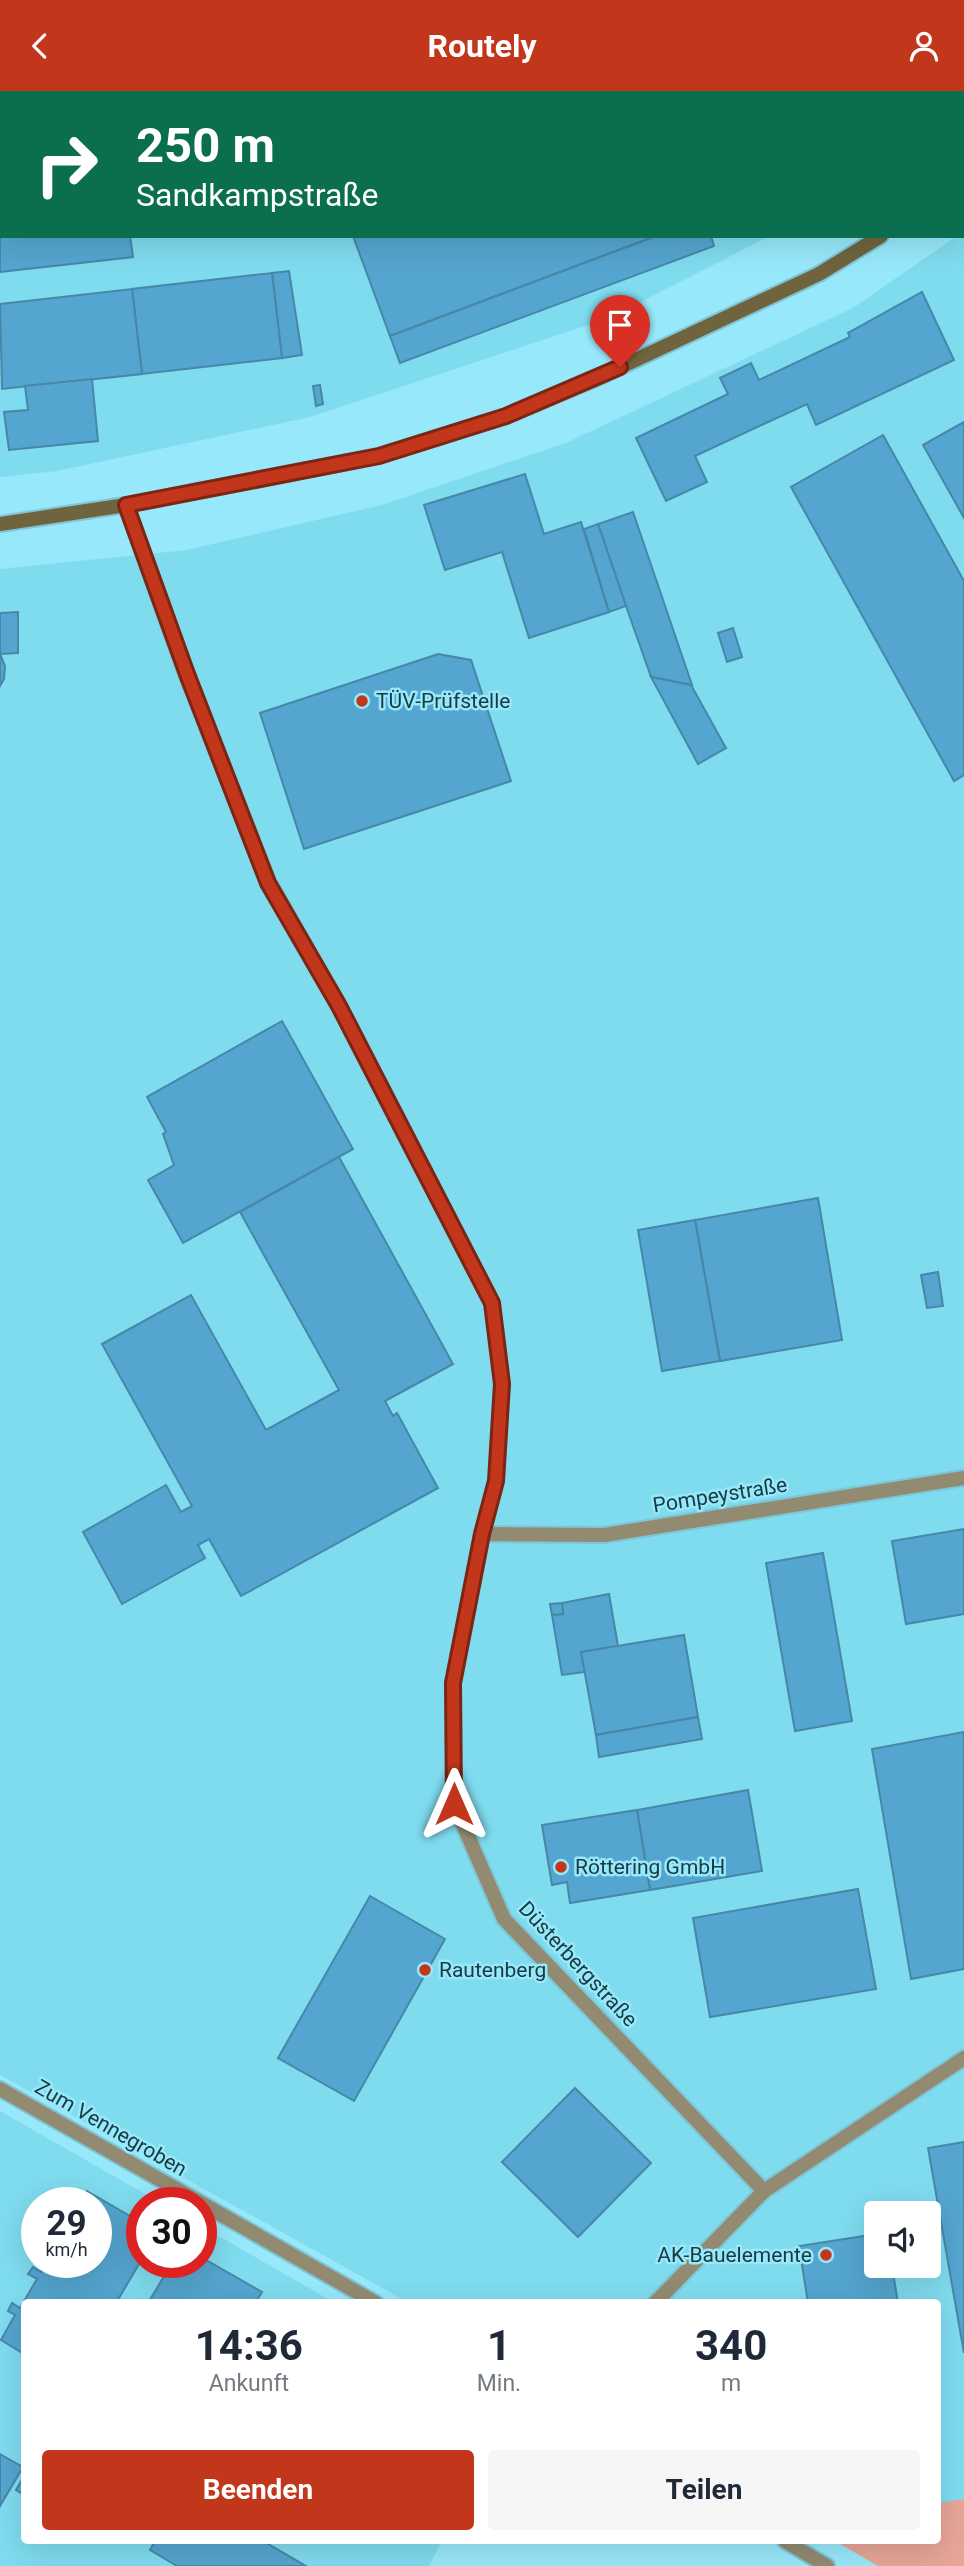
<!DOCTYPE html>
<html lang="de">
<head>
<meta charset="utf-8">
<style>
  body { margin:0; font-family:Roboto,sans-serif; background:#f6f6f7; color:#1f2937; height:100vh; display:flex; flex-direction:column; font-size:26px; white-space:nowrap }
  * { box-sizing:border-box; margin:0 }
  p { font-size:23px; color:#747a83 }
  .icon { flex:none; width:38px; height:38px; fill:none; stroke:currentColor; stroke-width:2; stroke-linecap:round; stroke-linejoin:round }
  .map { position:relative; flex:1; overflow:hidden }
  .drawer { position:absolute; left:21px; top:2208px; width:920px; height:245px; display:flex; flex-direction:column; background:#fff; border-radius:7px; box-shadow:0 7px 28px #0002 }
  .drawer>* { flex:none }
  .guide { position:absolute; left:0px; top:0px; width:964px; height:147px; box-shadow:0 7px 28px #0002; background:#0b6e4f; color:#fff; overflow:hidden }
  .controls { position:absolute; left:864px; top:2110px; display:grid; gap:14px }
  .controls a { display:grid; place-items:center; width:77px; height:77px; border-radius:7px; background:#fff; box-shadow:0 7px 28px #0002; font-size:35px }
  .speed { position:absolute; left:21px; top:2096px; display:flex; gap:14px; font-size:35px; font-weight:700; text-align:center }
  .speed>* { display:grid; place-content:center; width:91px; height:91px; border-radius:50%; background:#fff; box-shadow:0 7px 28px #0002; line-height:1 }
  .speed small { font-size:18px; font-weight:400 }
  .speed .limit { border:10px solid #d22; background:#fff; color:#111 }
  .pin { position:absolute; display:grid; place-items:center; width:60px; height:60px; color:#fff; margin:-72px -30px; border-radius:50% 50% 50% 0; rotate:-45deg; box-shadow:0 0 7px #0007 }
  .pin .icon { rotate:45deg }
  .me { position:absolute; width:77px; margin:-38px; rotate:0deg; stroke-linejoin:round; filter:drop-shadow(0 0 5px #0008) }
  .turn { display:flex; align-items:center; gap:24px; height:147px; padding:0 21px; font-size:32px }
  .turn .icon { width:91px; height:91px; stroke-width:2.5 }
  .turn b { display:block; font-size:49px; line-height:60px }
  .eta { display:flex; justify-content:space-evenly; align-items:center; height:119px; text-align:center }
  .eta b { font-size:42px; font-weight:700; line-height:49px }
  .primary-button { display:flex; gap:14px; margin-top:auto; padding:14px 21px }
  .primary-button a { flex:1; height:80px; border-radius:7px; background:#c2371c; color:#fff; font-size:28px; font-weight:700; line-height:80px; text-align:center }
  .primary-button a+a { background:#f6f6f7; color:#1f2937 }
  header { display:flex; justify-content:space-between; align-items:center; height:91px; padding:0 21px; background:#c2371c; color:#fff; font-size:32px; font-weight:700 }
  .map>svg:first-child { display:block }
  .built { fill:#7fdbee; fill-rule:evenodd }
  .green { fill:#e6a597 }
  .building { fill:#54a5cf; stroke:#4787a8; stroke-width:2 }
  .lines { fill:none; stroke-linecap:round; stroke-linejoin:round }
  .street-casing { stroke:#7ec5d5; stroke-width:18 }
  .secondary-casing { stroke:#7ec5d5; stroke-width:18 }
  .street { stroke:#928a71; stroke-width:14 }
  .secondary { stroke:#6f643e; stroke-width:14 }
  .route-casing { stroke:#7e2412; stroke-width:18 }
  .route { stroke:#c2371c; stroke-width:12 }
  .poi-dot { fill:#c2371c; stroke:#97e8fa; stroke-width:2.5 }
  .labels { text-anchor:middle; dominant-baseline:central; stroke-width:5; stroke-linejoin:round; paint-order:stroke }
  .poi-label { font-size:21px; fill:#183a41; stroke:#97e8fa; text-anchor:start }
  .street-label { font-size:21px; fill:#183a41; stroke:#97e8fa }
</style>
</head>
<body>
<header><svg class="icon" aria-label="back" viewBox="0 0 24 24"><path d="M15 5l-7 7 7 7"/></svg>Routely<svg class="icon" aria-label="person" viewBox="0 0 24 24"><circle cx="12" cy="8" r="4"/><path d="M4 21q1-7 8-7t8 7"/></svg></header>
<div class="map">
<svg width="964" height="2475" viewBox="0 0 964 2475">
  <rect width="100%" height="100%" fill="#97e8fa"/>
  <g class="built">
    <polygon points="0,0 964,0 964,22 962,2 2,2 2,145 770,145 609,227 310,326 57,380 0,386"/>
    <path d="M964,140V2408L938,2412V2212H409L0,1984V478L187,459L382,414L566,352L853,217L957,145H962ZM877,2123H929V2175H877Z"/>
    <path d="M0,2020L161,2112H142V2172H201V2135L335,2212H24V2450H442L429,2475H0ZM37,2112H96V2172H37Z"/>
  </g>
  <polygon class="green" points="964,2408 964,2475 878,2475 835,2450 938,2450 938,2412"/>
  <g class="building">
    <polygon points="41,0 134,0 41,2"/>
    <polygon points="560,0 764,0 766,2 555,2"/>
    <polygon points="0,94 2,145 130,145 133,166 0,181"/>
    <polygon points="353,145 656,145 390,245"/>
    <polygon points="656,145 711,145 714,155 400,272 390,245"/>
    <polygon points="289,180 302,264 282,267 272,182"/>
    <polygon points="272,182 282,267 142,283 132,198"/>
    <polygon points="132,198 142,283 2,298 0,213"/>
    <polygon points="922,201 954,269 816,334 807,313 695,365 707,391 666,410 636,347 728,303 720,287 751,272 759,289 850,246 848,242"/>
    <polygon points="92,288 98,350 9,359 4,321 28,319 25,295"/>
    <polygon points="320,294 323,313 316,315 313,295"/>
    <polygon points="964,331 964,427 923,354"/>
    <polygon points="883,344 964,490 964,684 954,690 791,396"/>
    <polygon points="525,383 544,443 581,431 609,521 529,547 502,461 445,479 424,414"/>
    <polygon points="633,421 692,594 651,586 626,515 598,433"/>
    <polygon points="598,433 626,515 609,521 584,438"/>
    <polygon points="18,521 18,562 0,563 0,522"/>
    <polygon points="733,537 742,566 727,571 718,542"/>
    <polygon points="0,563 5,575 4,588 0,595"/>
    <polygon points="438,563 471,569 511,690 304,758 260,622"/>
    <polygon points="651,586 691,594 726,657 698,673"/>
    <polygon points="282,930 353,1058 183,1152 148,1089 174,1074 163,1043 166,1041 147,1006"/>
    <polygon points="339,1066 453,1273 385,1310 393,1325 397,1322 438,1397 241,1505 209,1448 198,1454 205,1467 122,1513 83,1441 166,1394 181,1421 192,1415 102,1253 191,1204 266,1339 339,1299 240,1121"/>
    <polygon points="818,1107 842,1249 720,1270 695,1129"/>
    <polygon points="695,1129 720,1270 662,1280 638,1139"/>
    <polygon points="938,1181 943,1215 927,1217 921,1184"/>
    <polygon points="964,1438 964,1523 906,1533 892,1450"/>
    <polygon points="823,1462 852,1630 795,1640 766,1472"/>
    <polygon points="609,1503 618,1555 581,1561 585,1581 562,1584 552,1524 563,1523 562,1512"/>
    <polygon points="562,1512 563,1523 552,1524 550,1513"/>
    <polygon points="684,1544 698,1626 596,1644 581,1561"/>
    <polygon points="698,1626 702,1648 599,1666 596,1644"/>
    <polygon points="964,1641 964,1878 911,1888 872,1658"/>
    <polygon points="748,1699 762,1780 650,1799 637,1719"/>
    <polygon points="637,1719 650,1799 570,1812 567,1791 552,1794 542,1734"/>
    <polygon points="858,1798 876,1898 710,1926 693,1827"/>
    <polygon points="370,1805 445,1848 354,2010 278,1967"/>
    <polygon points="575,1997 651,2072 578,2146 502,2071"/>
    <polygon points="964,2051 964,2262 928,2057"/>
    <polygon points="87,2100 142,2132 142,2168 116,2212 24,2212 24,2263 1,2249 15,2224 8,2220 12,2212 20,2217 37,2188 28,2183 33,2176 41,2181 46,2172 96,2172 96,2112 71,2111 75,2104 83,2108"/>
    <polygon points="877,2143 877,2175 892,2175 898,2212 808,2212 799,2155"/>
    <polygon points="201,2166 262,2201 255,2212 148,2212 172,2172 201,2172"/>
    <polygon points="0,2363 23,2376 0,2415"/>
    <polygon points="24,2385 24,2404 16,2399"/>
    <polygon points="155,2450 263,2450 306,2475 177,2475 150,2459"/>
  </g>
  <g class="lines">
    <g class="street-casing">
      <g id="street">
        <polyline points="126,414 186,583 269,792 339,915 492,1212 502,1293 496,1389 482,1443 453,1592 454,1713 504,1828 764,2100 964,1967"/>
        <polyline points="482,1443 604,1444 964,1387"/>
        <polyline points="0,1998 201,2112"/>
        <polyline points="201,2112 376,2212"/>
        <polyline points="655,2212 764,2100"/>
        <polyline points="785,2450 827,2475"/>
      </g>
    </g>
    <g class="secondary-casing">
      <g id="secondary">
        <polyline points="962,96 964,95"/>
        <polyline points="0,433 126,414 378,365 506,325 595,288 819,183 881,145"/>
      </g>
    </g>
    <use href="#street" class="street"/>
    <use href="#secondary" class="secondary"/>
  </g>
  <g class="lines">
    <g class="route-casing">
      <polyline id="route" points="454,1713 453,1592 482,1443 496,1390 502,1293 492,1212 339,915 268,792 187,583 126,414 379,365 506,325 620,276"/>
    </g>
    <use href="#route" class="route"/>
  </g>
  <g class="poi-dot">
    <circle cx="362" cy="610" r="7"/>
    <circle cx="561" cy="1776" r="7"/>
    <circle cx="425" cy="1879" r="7"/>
    <circle cx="826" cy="2164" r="7"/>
  </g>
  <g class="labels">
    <g class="poi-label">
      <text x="376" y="610">TÜV-Prüfstelle</text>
      <text x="575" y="1776">Röttering GmbH</text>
      <text x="439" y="1879">Rautenberg</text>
      <text x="812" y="2164" text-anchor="end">AK-Bauelemente</text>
    </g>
    <g class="street-label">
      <text transform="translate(720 1404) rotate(-9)">Pompeystraße</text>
      <text transform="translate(578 1873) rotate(47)">Düsterbergstraße</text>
      <text transform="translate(111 2037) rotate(30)">Zum Vennegroben</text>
    </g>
  </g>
</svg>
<div class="controls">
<a><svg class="icon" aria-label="sound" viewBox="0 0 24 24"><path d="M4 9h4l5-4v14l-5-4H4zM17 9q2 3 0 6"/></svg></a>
</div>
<div class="speed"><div>29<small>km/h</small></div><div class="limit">30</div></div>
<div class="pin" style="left:620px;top:276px;background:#d93025"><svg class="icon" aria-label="arrive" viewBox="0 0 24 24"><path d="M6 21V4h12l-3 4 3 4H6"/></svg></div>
<svg class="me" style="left:454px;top:1713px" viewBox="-20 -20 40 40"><path d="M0-17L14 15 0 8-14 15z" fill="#c2371c" stroke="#fff" stroke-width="4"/></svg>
<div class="guide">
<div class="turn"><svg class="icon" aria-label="right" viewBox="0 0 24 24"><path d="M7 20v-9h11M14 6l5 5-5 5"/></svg><div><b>250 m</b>Sandkampstraße</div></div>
</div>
<section class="drawer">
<div class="eta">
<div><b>14:36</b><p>Ankunft</p></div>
<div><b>1</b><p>Min.</p></div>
<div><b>340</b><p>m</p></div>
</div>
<div class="primary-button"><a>Beenden</a><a>Teilen</a></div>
</section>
</div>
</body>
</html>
